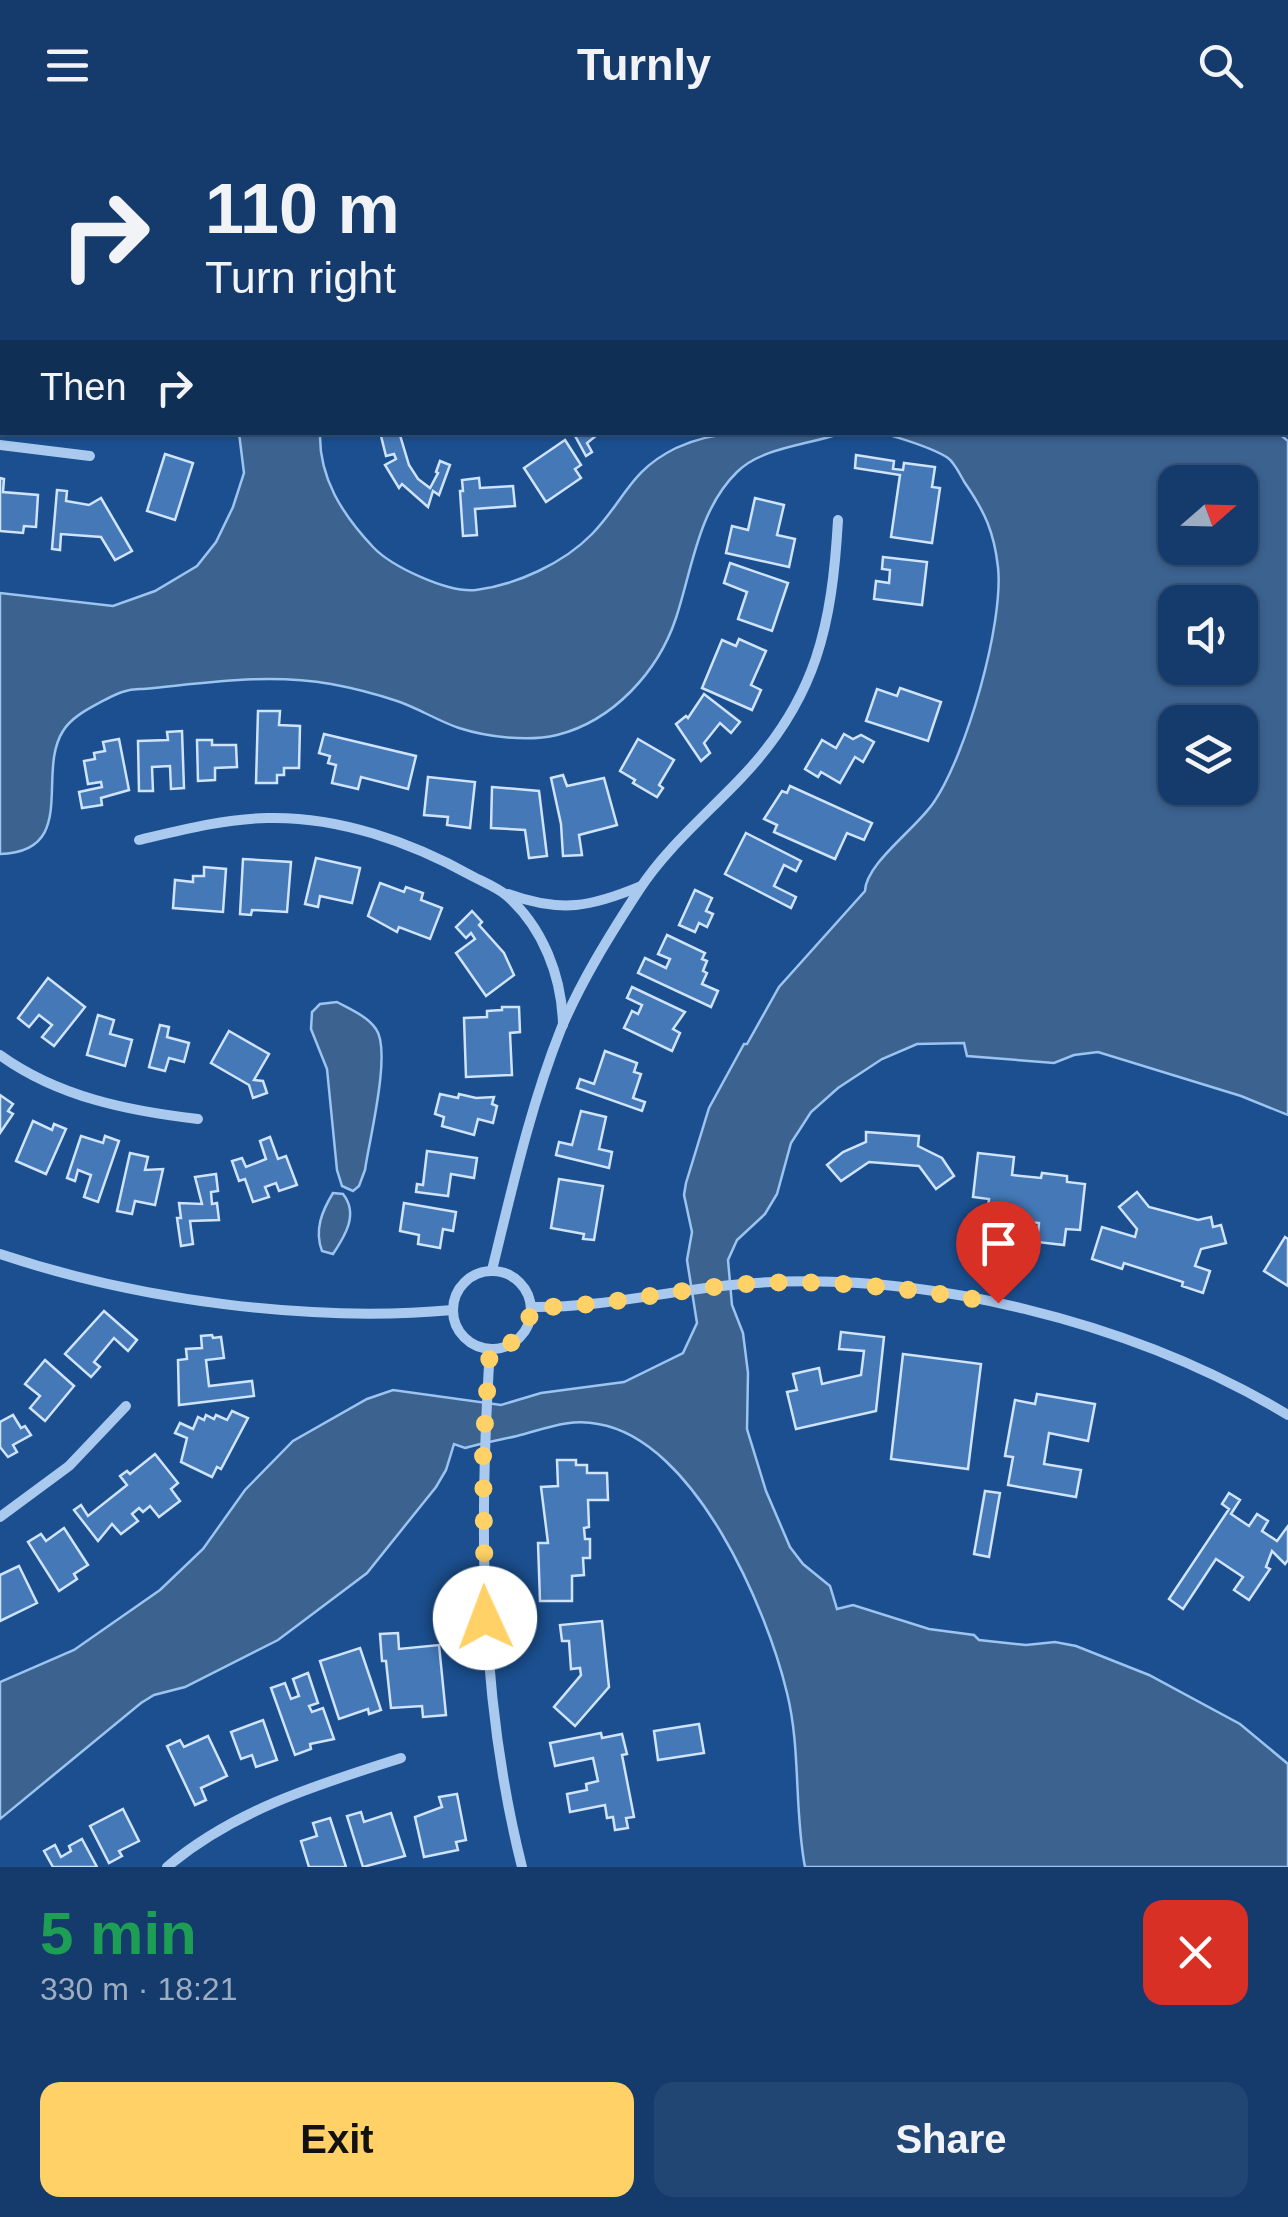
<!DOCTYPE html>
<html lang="en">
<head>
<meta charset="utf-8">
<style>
  body { margin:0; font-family:Arial,sans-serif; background:#214673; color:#f1f3f6; height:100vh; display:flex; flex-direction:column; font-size:38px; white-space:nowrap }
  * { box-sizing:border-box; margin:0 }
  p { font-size:32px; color:#9dadc1 }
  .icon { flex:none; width:55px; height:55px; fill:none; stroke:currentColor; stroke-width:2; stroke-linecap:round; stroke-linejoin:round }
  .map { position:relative; height:1737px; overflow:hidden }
  .details { display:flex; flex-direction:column; background:#143b6b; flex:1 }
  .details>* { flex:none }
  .banner { position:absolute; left:0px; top:0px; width:1290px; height:305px; box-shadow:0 2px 8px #0004,0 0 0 2px #33557e; background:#143b6b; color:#f1f3f6; overflow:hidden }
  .needle { width:65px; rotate:70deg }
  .buttons { position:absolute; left:1158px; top:335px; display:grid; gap:20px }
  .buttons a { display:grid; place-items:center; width:100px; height:100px; border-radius:20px; background:#143b6b; box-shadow:0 2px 8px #0004,0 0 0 2px #33557e; font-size:50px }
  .pin { position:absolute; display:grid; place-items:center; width:85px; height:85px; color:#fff; margin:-102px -42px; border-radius:50% 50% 50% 0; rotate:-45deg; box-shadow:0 0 10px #0007 }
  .pin .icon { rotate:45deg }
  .me { position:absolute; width:110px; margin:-55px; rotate:358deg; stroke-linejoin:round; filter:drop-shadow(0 0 8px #0008) }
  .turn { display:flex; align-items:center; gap:35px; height:210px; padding:0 40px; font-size:45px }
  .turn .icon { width:130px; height:130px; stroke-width:2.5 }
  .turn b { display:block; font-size:70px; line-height:85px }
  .then { display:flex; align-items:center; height:95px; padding:0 40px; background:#0003; gap:20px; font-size:38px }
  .round { display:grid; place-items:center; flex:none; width:105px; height:105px; border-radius:20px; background:#214673 }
  .head { display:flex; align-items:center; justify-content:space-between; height:170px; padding:0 40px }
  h1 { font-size:60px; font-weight:600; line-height:75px; color:#1e9e55 }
  .action { display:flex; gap:20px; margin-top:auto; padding:20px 40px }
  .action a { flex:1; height:115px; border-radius:20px; background:#ffd166; color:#111; font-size:40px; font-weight:600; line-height:115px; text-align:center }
  .action a+a { background:#214673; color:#f1f3f6 }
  header { display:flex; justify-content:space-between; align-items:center; height:130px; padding:0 40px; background:#143b6b; font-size:45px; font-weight:600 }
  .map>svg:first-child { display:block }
  .water { fill:#3c6290; stroke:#9cc4f0; stroke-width:2.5; fill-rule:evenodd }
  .building { fill:#4478b7; stroke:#cfe3fa; stroke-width:2.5 }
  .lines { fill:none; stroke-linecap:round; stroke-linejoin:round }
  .street { stroke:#a9c9ee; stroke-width:10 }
  .route { stroke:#ffd166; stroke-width:18; stroke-dasharray:0 32.4 }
</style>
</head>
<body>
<header><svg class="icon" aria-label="menu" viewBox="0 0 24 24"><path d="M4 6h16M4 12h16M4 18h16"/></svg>Turnly<svg class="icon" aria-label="search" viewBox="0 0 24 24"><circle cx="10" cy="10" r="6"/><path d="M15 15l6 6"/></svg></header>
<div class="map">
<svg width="1288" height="1737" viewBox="0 0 1288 1737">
  <rect width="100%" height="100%" fill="#1b4f8f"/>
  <g class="water">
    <polygon points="777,0 1069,0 1069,2 779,2"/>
    <path d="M1277,302L1288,311V985L1241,966L1098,922L1074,925L1054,933L967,926L964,913L917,914L882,929L838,958L811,982L791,1013L777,1064L765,1084L737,1110L728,1130L732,1175L743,1203L748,1243L747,1299L766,1361L790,1417L803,1434L830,1456L837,1479L853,1475L929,1499L974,1505L979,1510L1026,1515L1055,1512L1076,1516L1149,1545L1240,1594L1288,1634V1737H805C794,1680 801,1619 787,1563C767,1479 695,1310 598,1294C569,1288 545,1299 517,1306C499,1310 482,1313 465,1318L454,1314L446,1340L436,1357L367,1443L278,1510L185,1557L154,1565L141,1573L0,1689V1552L74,1520L160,1460L203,1419L245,1360L293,1311L367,1269L393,1260L501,1275L541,1263L624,1252L683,1223L697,1193L687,1130L692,1102L684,1065L686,1053L709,978L744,914H747L779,857L865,761C866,733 917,698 934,672C966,625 1004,494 998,437C994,402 985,382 965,353C960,345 955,333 948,328C930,316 903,310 884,303ZM1175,352H1240V418H1175ZM1175,472H1240V538H1175ZM1175,592H1240V658H1175Z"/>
    <path d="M239,303H320C319,348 342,384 373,417C392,437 448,463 476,460C516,455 564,433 592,404C625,370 629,341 676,318C727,294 786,302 842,303C809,315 762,317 737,342C698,380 692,440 676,488C658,542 613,591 557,605C528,612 487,607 459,598C438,591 418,578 397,571C376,564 353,558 331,554C267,543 207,553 143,559C126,558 114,565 99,573C86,580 71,588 63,601C36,643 79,722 0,724V463L113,476L155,461L197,436L216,412L233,377L244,343Z"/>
    <path d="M337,872C350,879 367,886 376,899C392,921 369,1011 365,1040L359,1056L353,1061L342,1056L337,1040L327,939L311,899L312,882L320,874Z"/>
    <path d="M333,1063L343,1064C359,1084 345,1106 333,1124L322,1121C314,1100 322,1081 333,1063Z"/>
  </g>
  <g class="building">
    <polygon points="0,209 2,209 2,279 0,278"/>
    <polygon points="380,302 399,302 409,335 418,349 430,358 438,343 436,342 440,331 450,335 439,365 433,361 428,377 402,354 399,358 385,335 396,329 394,324 386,326"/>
    <polygon points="573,302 595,302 597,305 587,313 592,322 586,326"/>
    <polygon points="565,310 581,335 575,339 581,348 546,372 524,338"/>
    <polygon points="165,324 193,333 175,390 147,381"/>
    <polygon points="856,325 894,331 893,339 903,340 904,333 935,337 932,357 940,358 932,413 891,407 900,345 855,338"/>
    <polygon points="0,348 4,349 3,362 38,365 36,397 24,396 23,403 0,401"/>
    <polygon points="479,348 480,358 513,356 515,376 475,379 477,405 463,406 460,361 463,361 462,350"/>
    <polygon points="57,360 67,361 66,371 89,375 101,368 132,421 115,430 101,407 61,404 60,420 52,419"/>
    <polygon points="755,368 784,375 777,405 795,409 789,437 726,423 732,396 748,400"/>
    <polygon points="883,427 927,432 922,475 874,469 876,451 889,453 890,440 882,439"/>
    <polygon points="730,433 788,453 772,501 738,489 747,462 724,453"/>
    <polygon points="739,509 766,521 751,555 761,560 752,580 702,558 722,510 736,516"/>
    <polygon points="900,558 941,572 928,611 866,591 877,559 897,566"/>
    <polygon points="704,564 740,592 731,603 720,593 704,613 710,623 701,631 676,594 686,586 688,588"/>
    <polygon points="258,581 280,581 279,595 300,596 299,638 284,638 284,645 277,645 277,653 256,653"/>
    <polygon points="182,601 184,658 171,659 170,636 152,637 153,661 139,661 138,611 168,610 167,602"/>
    <polygon points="324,604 416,626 408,659 361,647 358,659 332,653 336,635 328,633 330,626 319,623"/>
    <polygon points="844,604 853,609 861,605 874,612 863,632 855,627 840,653 821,642 818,647 805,639 822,610 836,618"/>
    <polygon points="119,609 129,660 101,668 102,675 82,678 79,662 102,657 101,652 88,654 84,631 95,629 94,623 105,621 103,612"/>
    <polygon points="638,609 674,630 659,655 663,658 657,667 633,653 635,650 620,641"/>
    <polygon points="197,610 212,610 212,615 236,615 237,637 215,638 215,650 198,651"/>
    <polygon points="563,645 567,656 604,648 617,695 579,705 582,725 563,726 561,694 551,648"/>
    <polygon points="428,647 475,652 470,698 447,695 448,687 424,685"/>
    <polygon points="790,656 872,693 864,710 847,703 835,729 774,702 777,695 764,689 782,661 787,663"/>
    <polygon points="492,657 539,661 547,726 529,728 525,700 491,698"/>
    <polygon points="746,703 801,731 796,741 784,735 774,756 796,767 791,778 725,744"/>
    <polygon points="316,728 360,738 352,773 320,766 318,777 305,774"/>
    <polygon points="243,729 291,732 287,782 252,780 251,785 240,784"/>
    <polygon points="204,737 226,739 223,782 173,778 175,750 193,752 193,746 204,746"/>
    <polygon points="380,753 404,762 406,757 423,763 421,770 442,778 430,809 399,797 397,802 368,786"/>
    <polygon points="695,760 712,768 706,781 713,784 707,797 699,793 695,802 679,795"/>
    <polygon points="472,781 482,792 479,795 504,823 514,845 486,866 456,823 475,809 471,803 466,808 456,797"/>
    <polygon points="667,805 705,823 702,829 707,831 703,841 707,843 702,854 718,861 711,877 638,843 645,828 666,838 670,829 658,824"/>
    <polygon points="48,848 85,877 54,916 42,907 52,895 39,885 29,897 18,888"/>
    <polygon points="632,857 685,882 673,899 680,903 672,921 624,898 632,881 638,884 642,875 627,868"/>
    <polygon points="502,877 519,877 520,902 510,903 512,945 466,947 464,888 487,887 487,881 502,880"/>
    <polygon points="98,885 114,890 110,904 132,910 125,936 87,925"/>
    <polygon points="160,895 169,897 167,907 189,913 184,932 169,928 165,941 149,937"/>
    <polygon points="229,901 269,924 254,950 263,951 267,963 253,968 249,955 211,933"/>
    <polygon points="605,921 637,933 634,942 641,944 633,968 645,972 642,981 577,958 580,949 594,954"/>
    <polygon points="440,964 458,968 459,964 476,968 494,967 492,974 497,976 493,993 478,989 474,1005 442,996 444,987 435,984"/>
    <polygon points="0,965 13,974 8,981 13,984 0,1003"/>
    <polygon points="581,981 606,987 599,1019 612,1022 609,1038 556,1025 559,1012 572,1015"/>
    <polygon points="33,991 52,1000 54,994 66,999 46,1044 16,1031"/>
    <polygon points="866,1002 919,1006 918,1016 942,1028 954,1046 936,1059 919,1036 869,1032 841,1051 827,1035 843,1022 866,1012"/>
    <polygon points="81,1006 103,1013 105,1006 119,1011 98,1072 84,1067 91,1045 78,1040 75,1051 67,1048"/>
    <polygon points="270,1007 278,1029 286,1026 297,1055 279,1061 276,1053 265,1057 269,1067 253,1072 245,1049 239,1051 232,1031 242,1028 246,1037 266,1029 260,1011"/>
    <polygon points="427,1021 477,1028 474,1048 451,1044 448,1066 416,1062 417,1054 423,1055"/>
    <polygon points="130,1023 148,1027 145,1040 163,1039 155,1075 135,1071 132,1084 117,1081"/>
    <polygon points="978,1023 1014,1027 1012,1045 1041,1048 1042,1043 1067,1046 1067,1052 1085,1054 1080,1100 1066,1099 1064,1115 1037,1112 1039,1093 1020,1091 1019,1102 996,1100 995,1111 974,1108 976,1092 986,1093 989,1069 973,1067"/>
    <polygon points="216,1044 218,1061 211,1062 212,1074 217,1073 219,1090 190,1091 193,1114 181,1116 177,1088 181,1088 179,1073 202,1074 195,1047"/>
    <polygon points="559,1049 603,1056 594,1110 583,1109 584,1104 551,1098"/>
    <polygon points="1137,1062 1149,1077 1198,1090 1211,1087 1213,1097 1221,1095 1226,1113 1201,1119 1195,1136 1210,1141 1203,1163 1182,1156 1183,1152 1124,1133 1122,1139 1092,1129 1102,1097 1135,1107 1137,1099 1119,1077"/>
    <polygon points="404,1073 456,1082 453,1101 443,1099 440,1118 418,1114 419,1105 400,1101"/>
    <polygon points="1285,1107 1288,1109 1288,1156 1264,1141"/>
    <polygon points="104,1181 137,1210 128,1221 114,1208 94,1232 100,1237 91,1247 65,1224"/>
    <polygon points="841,1202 884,1207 876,1281 796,1299 787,1262 797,1260 793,1244 819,1238 822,1254 861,1245 864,1221 839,1219"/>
    <polygon points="212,1205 213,1208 221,1207 224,1228 206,1230 209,1256 252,1251 254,1266 179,1275 178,1230 187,1229 186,1219 202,1218 201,1206"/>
    <polygon points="903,1224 981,1234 968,1339 891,1329"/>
    <polygon points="45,1230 74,1256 45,1291 30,1278 40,1266 25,1254"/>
    <polygon points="1037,1264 1095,1274 1088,1311 1049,1303 1044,1334 1081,1340 1076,1367 1008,1355 1013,1327 1005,1326 1015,1270 1035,1274"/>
    <polygon points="232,1281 248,1288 221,1339 217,1337 212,1347 181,1332 187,1308 175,1303 180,1293 193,1299 198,1287 204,1290 206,1285 214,1289 216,1285 227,1290"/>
    <polygon points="13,1285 21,1298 25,1296 31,1305 13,1315 17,1322 8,1327 0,1317 0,1292"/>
    <polygon points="155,1324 178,1353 171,1359 180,1371 159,1387 150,1376 143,1382 139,1378 132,1384 138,1391 121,1404 112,1394 98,1411 74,1380 81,1375 88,1386 127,1355 120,1346 127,1341 130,1344"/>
    <polygon points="557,1330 576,1330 576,1335 587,1335 587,1343 607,1343 608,1370 588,1370 589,1397 584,1398 585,1409 590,1409 590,1428 583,1428 584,1445 572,1446 572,1471 540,1471 538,1413 548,1413 541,1357 558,1356"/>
    <polygon points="985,1361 1000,1363 989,1427 974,1424"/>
    <polygon points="1229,1363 1240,1370 1231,1384 1249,1396 1257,1384 1268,1391 1262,1401 1277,1411 1288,1396 1288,1430 1285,1434 1272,1421 1266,1437 1270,1439 1249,1470 1234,1460 1243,1447 1216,1429 1183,1479 1169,1469 1229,1379 1222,1374"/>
    <polygon points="64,1398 88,1435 74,1444 77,1449 59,1461 28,1412 41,1404 46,1411"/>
    <polygon points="19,1436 37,1473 0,1491 0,1445"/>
    <polygon points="602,1491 609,1557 575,1596 554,1577 581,1545 580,1538 571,1539 569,1511 562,1511 560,1495"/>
    <polygon points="398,1503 399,1519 439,1515 446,1585 423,1587 422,1576 391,1578 386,1531 382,1531 380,1504"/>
    <polygon points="360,1518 381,1580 369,1584 368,1579 339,1589 320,1531"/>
    <polygon points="308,1543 318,1573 309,1576 312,1582 323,1578 334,1609 310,1614 311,1619 295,1625 271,1558 285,1553 291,1569 299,1566 293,1549"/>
    <polygon points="263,1590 277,1630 256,1637 252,1625 241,1629 231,1602"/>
    <polygon points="699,1594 704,1623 658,1630 654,1601"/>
    <polygon points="601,1603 602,1608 622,1604 627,1624 622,1625 634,1687 626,1688 628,1698 615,1700 613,1687 607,1688 605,1675 570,1682 567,1664 587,1660 586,1654 598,1651 593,1628 555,1636 550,1613"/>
    <polygon points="208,1606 227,1646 201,1658 206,1670 195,1675 167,1616 180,1610 184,1617"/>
    <polygon points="457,1664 466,1710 456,1712 458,1720 424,1727 415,1687 442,1677 439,1667"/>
    <polygon points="123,1679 139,1711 119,1721 122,1726 109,1733 90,1696"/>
    <polygon points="361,1682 364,1692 391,1683 405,1726 363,1737 347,1686"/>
    <polygon points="330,1688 346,1737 309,1737 301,1711 317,1706 313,1693"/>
    <polygon points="82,1709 97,1737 53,1737 44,1721 55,1715 61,1727 71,1721 69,1716"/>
  </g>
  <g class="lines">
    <g class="street">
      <polyline points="513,0 519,2"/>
      <polyline points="1241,0 1242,2"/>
      <polyline points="0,2 4,0"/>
      <polyline points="1288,74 1288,75"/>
      <polyline points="0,315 90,326"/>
      <path d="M139,710C181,700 223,689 267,688C338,686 411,712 472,746C483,752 496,757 506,765C543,797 562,847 563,895"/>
      <path d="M508,764C561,783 591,777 641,756"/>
      <path d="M0,925C58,967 129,981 198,989"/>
      <path d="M0,1124C137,1170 309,1193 453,1180"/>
      <path d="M492,1140C512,1059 530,977 561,899C581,851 611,803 639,760C666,718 708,683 742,647C817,568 832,495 838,390"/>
      <circle cx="492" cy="1180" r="39"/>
      <path d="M531,1177C602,1178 671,1160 742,1154C922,1139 1134,1192 1288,1285"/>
      <path d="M490,1219C479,1392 479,1567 522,1737"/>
      <polyline points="0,1387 69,1336 126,1276"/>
      <path d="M167,1737C234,1680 319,1654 401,1628"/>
    </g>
  </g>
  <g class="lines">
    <path class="route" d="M485,1488L483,1322L490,1219C515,1217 529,1202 531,1177C603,1178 673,1159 745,1154C829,1148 914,1159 998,1173"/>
  </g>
</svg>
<div class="buttons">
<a><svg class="needle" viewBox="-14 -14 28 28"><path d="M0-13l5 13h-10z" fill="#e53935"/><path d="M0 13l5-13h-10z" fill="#9dadc1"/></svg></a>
<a><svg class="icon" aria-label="sound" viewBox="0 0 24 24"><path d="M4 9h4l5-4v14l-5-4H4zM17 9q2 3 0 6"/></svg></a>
<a><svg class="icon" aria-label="layers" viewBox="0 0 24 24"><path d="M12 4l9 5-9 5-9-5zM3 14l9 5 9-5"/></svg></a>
</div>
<div class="pin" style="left:998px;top:1173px;background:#d93025"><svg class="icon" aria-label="arrive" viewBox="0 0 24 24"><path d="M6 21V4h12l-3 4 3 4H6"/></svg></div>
<svg class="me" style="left:485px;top:1488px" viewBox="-20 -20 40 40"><circle r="19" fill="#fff"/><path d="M0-13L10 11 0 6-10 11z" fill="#ffd166"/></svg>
<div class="banner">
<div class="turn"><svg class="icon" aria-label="right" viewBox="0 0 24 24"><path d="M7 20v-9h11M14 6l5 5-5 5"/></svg><div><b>110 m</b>Turn right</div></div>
<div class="then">Then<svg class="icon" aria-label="right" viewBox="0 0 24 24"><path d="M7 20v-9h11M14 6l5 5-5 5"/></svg></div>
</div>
</div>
<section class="details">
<div class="head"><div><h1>5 min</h1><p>330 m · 18:21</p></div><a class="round" style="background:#d93025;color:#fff"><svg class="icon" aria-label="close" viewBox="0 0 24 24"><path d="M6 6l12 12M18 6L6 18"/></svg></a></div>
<div class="action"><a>Exit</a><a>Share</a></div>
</section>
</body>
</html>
